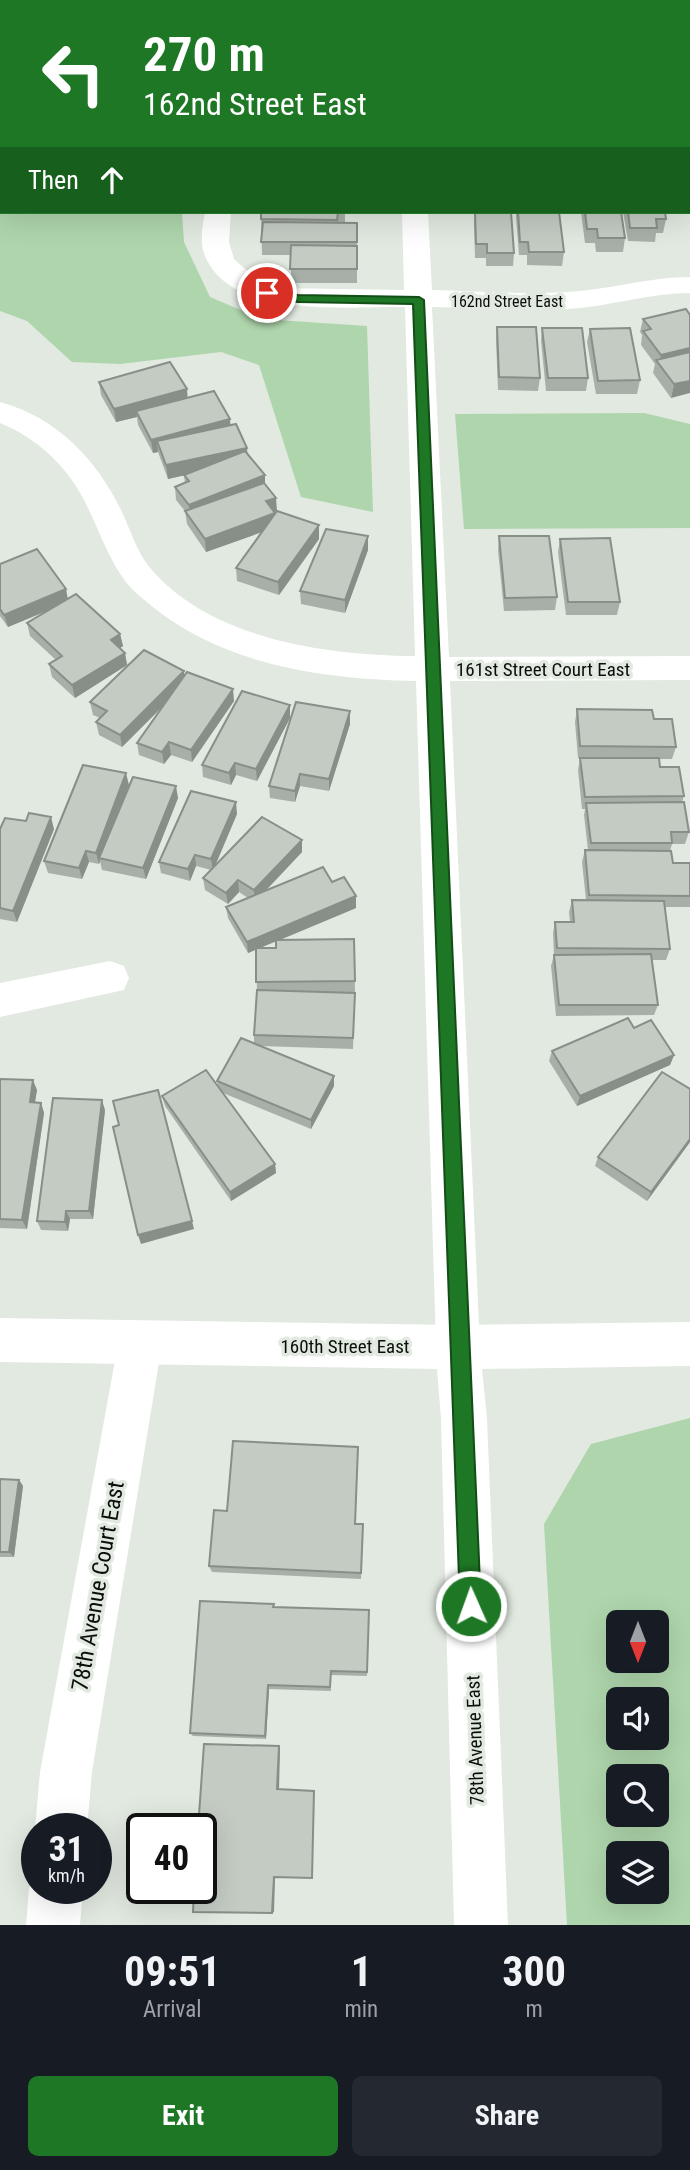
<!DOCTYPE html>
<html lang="en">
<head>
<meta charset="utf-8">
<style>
  body { margin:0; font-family:"Roboto Condensed",sans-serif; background:#242831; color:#f1f3f6; height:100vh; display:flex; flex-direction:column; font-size:26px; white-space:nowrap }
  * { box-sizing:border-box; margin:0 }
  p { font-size:23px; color:#9ea1a6 }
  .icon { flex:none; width:38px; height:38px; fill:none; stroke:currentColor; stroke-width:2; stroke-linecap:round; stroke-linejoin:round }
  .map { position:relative; height:1925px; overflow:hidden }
  .panel { display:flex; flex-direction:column; background:#171b24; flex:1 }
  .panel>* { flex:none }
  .guide { position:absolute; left:0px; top:0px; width:691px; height:214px; box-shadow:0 7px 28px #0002; background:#1d7724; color:#fff; overflow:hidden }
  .needle { width:46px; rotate:180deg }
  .buttons { position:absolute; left:606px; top:1610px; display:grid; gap:14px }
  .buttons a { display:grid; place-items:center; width:63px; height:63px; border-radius:10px; background:#171b24; box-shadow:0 7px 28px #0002; font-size:35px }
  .speed { position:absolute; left:21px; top:1813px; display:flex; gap:14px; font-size:35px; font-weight:700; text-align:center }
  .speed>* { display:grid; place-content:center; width:91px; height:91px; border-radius:50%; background:#171b24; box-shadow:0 7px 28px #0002; line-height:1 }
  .speed small { font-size:18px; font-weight:400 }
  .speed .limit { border:4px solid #111; border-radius:10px; background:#fff; color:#111 }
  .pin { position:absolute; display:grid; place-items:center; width:60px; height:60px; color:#fff; margin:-30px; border:4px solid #fff; border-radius:50%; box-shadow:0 2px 7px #0007 }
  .me { position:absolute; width:77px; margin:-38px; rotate:358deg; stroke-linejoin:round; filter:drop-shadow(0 0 5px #0008) }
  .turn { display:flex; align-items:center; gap:24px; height:147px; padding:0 28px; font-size:32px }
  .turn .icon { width:91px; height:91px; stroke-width:2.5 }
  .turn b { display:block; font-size:49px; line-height:60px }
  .then { display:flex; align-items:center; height:66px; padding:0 28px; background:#0003; gap:14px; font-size:26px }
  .eta { display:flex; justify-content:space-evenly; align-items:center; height:119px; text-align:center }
  .eta b { font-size:42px; font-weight:700; line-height:49px }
  .primary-button { display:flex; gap:14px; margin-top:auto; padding:14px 28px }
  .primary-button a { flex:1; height:80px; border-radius:10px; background:#1d7724; color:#fff; font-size:28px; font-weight:700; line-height:80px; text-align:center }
  .primary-button a+a { background:#242831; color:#f1f3f6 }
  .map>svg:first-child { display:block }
  .green { fill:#aed5ac; fill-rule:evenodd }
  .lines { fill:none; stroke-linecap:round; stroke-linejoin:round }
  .street { fill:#fff; fill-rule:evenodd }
  .secondary { fill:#fff; fill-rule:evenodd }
  .wall { fill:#a8afa8; fill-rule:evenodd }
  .shaded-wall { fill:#888e88 }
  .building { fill:#c3cbc3; stroke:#888e88; stroke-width:2 }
  .route { fill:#1d7724; stroke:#134d17; stroke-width:2 }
  .labels { text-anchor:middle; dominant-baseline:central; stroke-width:7; stroke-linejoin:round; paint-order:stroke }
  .far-street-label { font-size:16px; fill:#0c0e0c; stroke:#e1e9e0 }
  .street-label { font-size:19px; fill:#0c0e0c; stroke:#e1e9e0 }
  .near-street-label { font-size:23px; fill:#0c0e0c; stroke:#e1e9e0 }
</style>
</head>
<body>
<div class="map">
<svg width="690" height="1925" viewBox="0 0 690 1925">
  <rect width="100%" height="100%" fill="#e1e9e0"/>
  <g class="green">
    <polygon points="0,27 2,212 182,212 184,242 210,297 262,319 367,326 373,512 301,497 259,365 221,352 120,364 72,362 27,321 0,311"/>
    <polygon points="644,413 690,424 690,528 464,529 455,414"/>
    <path d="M690,1418V1925H567L544,1524L591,1444ZM656,1622V1661H618V1622ZM656,1699V1738H618V1699ZM656,1776V1815H618V1776ZM656,1853V1892H618V1853Z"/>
  </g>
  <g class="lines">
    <g class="street">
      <rect x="397" y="0" width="22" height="2"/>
      <rect x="0" y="4" width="2" height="14"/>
      <path d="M205,212H231L229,242L234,259L252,275L270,284L279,288L404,290L402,212H428L432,290C476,291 522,295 567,292C608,290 649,277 690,277V293C649,293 608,307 567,309C523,312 477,308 432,307L449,657L690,656V680L450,681L480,1347L474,1363L458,1369L442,1363L436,1347L416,681C325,679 226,666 153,607C142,598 131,590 123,578C107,555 99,530 87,506C69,468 39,439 0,423V402C58,418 97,460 122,512C131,531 137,553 151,569C212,640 327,655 415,656L405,307C348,306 224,321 203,250C200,238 203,224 205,212Z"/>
      <polygon points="110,961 124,966 129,978 124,990 0,1017 0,983"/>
      <polygon points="140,1322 156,1328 162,1344 92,1772 87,1829 37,1829 37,1834 35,1829 40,1772 118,1344 124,1328"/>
      <polygon points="37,1870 37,1888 83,1888 80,1925 26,1925 29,1888"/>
    </g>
    <polygon class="secondary" points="0,1318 458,1325 690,1322 690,1366 482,1369 487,1419 508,1925 454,1925 441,1419 437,1369 0,1362"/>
  </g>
  <g class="wall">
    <polygon points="261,212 345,212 345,223 357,223 357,283 291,283 291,255 262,255"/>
    <polygon points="475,212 514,253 513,266 486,266 486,258 475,258 474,224"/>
    <polygon points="516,212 559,212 564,252 562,266 527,265 527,255 519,255 516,217"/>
    <polygon points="581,212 621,212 625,238 623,252 596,252 595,243 585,243"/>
    <polygon points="623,212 665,212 666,219 663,233 656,233 655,242 628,241"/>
    <polygon points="690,315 671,398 653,373 655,364 641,345 642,335 640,332 643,319"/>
    <polygon points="497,327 540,378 538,391 498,390 496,340"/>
    <polygon points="542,328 588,378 586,391 546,391 541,341"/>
    <polygon points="590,329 640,380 637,394 596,394 587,342"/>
    <polygon points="99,382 187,389 187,398 231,425 247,448 247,454 265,475 265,484 277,511 274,512 275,514 319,539 279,595 237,581 236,568 262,532 206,552 187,524 185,511 176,500 175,487 185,483 184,475 168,479 158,452 153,453 138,425 137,417 116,422 101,395"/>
    <polygon points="368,536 368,550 345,613 301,604 300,591"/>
    <polygon points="499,536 557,597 555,610 504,611 498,550"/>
    <polygon points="560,539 620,602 617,615 566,615 558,552"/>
    <polygon points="0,564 66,589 68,599 120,634 123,646 120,648 125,653 127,665 75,698 52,677 49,664 56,660 30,636 27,623 49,610 8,627 0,616"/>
    <polygon points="184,671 184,676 234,701 192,762 171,755 164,764 139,755 137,743 163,706 122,747 99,735 96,722 100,718 93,715 90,702"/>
    <polygon points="577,709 654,719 676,747 672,759 659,759 660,767 684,796 682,802 689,832 685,844 672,844 670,851 673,863 690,863 690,907 665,907 670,949 666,960 652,960 658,1005 654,1015 556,1016 551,966 554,955 553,933 555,922 570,922 569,912 572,900 586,900 582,862 585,850 588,850 584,815 585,809 582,809 578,770 580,758 578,758 575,722"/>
    <polygon points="350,711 350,724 329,791 300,786 295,802 270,798 269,786"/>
    <polygon points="290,718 257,781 236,775 231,785 203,777 202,765"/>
    <polygon points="129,785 116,818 178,798 146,879 102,870 100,861 99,864 89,862 82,879 48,873 44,861"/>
    <path d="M237,814L214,866L302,852L266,890L332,882L356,896V908L280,940L354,939L355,992H328L355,993L353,1049L260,1046L334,1076V1086L311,1129L223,1093L275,1164L276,1173L231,1201L165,1106L162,1096L218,1085L217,1081L254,1043V1035L257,992L256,949L248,953L228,918L226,907L248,898L239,892L228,904L205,890L203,878L211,870L196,866L190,881L161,873L159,862ZM276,941V948H259Z"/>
    <polygon points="0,829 54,829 17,922 0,919"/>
    <polygon points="552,1051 674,1055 670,1065 577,1106 549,1061"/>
    <polygon points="0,1079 37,1090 35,1103 41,1103 44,1113 27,1229 0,1228"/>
    <polygon points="690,1089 690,1142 647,1201 595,1166 598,1157"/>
    <polygon points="105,1110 93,1219 70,1219 68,1231 41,1230 37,1221"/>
    <polygon points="0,1479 19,1480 23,1486 14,1557 0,1557"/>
    <polygon points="355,1524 363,1524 361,1579 212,1572 209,1566"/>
    <polygon points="274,1607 367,1672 367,1676 331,1675 331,1691 269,1689 266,1739 193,1736 190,1733"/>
  </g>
  <g class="shaded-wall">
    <polygon points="690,348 690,361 660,364 661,355"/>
    <polygon points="690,381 690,393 671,398 674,384"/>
    <polygon points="187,389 188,402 136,411 137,417 116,422 114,409"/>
    <polygon points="230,419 231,432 157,441 158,452 153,453 151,440"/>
    <polygon points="247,448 248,461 168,479 166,465"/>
    <polygon points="265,475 265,488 190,518 189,505"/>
    <polygon points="276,498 277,511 267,514 266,501"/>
    <polygon points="275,513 276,527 206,552 205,539"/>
    <polygon points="319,525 319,539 279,595 278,582"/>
    <polygon points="368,536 368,550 345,613 345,600"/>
    <polygon points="66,589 68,602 8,627 4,615"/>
    <polygon points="120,634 123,646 113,653 111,640"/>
    <polygon points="125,653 127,665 75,698 72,685"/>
    <polygon points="184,671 185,684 122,747 120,735"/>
    <polygon points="233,689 234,701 192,762 191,750"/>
    <polygon points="290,705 290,718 257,781 256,769"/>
    <polygon points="350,711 350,724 329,791 329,779"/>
    <polygon points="169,742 171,755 164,764 162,752"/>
    <polygon points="235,763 236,775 231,785 229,773"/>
    <polygon points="126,773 129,785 101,858 99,858 100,861 99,864 96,853"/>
    <polygon points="300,774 300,786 295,802 295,791"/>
    <polygon points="176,786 178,798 146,879 143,868"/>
    <polygon points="236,802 237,814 213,871 211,859"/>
    <polygon points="51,817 54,829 17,922 13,911"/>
    <polygon points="302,840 302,852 255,902 254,890"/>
    <polygon points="86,851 89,862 82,879 79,868"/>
    <polygon points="195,855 196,866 190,881 188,869"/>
    <polygon points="238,880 239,892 228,904 226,893"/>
    <polygon points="356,896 356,908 248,953 247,942"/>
    <polygon points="674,1055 670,1065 577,1106 580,1096"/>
    <polygon points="334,1076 334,1086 311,1129 311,1120"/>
    <polygon points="33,1080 37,1090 33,1112 30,1102"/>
    <polygon points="102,1100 105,1110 93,1219 89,1211"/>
    <polygon points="41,1103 44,1113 27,1229 22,1220"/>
    <polygon points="690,1139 690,1142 647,1201 651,1192"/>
    <polygon points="275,1164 276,1173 231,1201 230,1192"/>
    <polygon points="66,1211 70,1219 68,1231 65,1222"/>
    <polygon points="192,1221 194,1229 141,1244 138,1235"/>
    <polygon points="19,1480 23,1486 14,1557 9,1552"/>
    <polygon points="268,1685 269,1689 266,1739 265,1736"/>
    <polygon points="279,1746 280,1749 279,1791 277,1789"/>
    <polygon points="274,1877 275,1877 274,1912 272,1913"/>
  </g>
  <g class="building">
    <polygon points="261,212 338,212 337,220 261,219"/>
    <polygon points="475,212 511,212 514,253 487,253 487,244 476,244"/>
    <polygon points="518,212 559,212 564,252 529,252 528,242 520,242"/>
    <polygon points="585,212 621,212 625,238 598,238 597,229 587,229"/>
    <polygon points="628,212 665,212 666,219 656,219 657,228 630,228"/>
    <polygon points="263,222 357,223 357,242 261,242"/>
    <polygon points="291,245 357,246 357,269 290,269"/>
    <polygon points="686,309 690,315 690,348 661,355 643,331 651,329 643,319"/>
    <polygon points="497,327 536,327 540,378 499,377"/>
    <polygon points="542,328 582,328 588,378 548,378"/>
    <polygon points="630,328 640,380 598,381 590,329"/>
    <polygon points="690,352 690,381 674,384 656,360"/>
    <polygon points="170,362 187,389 114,409 99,382"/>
    <polygon points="214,391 230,419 151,440 136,411"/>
    <polygon points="236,424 247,448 166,465 157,441"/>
    <polygon points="245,451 265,475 189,505 175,487 189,481 184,475"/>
    <polygon points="264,483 276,498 266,501 275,513 205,539 185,511"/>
    <polygon points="277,511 319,525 278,582 236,568"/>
    <polygon points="326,529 368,536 345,600 300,591"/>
    <polygon points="499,536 549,536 557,597 505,598"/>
    <polygon points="610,538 620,602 568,602 560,539"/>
    <polygon points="37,549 66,589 4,615 0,609 0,564"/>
    <polygon points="76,594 120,634 111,640 125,653 72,685 49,664 62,656 27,623"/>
    <polygon points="144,650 184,671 120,735 96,722 107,711 90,702"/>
    <polygon points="187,672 233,689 191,750 169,742 162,752 137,743"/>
    <polygon points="242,691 290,705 256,769 235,763 229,773 202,765"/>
    <polygon points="296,702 350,711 329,779 300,774 295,791 269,786"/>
    <polygon points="577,709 652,710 654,719 672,719 676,747 580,746"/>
    <polygon points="580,758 659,758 660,767 679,767 684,796 585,797"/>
    <polygon points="83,765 126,773 96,853 86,851 79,868 44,861"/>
    <polygon points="133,777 176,786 143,868 99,858"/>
    <polygon points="191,791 236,802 211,859 195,855 188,869 159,862"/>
    <polygon points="684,802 689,832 671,832 672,843 591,843 586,803"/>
    <polygon points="29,813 51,817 13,911 0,908 0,829 5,818 26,821"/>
    <polygon points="262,817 302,840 254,890 238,880 226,893 203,878"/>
    <polygon points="585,850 671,851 673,863 690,863 690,896 589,895"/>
    <polygon points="323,867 332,882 344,877 356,896 247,942 226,907"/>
    <polygon points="572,900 664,901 670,949 557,948 555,922 574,922"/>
    <polygon points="354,939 355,981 256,982 256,948 276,948 276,940"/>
    <polygon points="651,954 658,1005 559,1005 554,955"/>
    <polygon points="257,990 355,993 353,1038 254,1035"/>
    <polygon points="628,1018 634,1028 651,1020 674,1055 580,1096 552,1051"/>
    <polygon points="241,1038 334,1076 311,1120 217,1081"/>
    <polygon points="206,1070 275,1164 230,1192 162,1096"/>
    <polygon points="662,1072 690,1089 690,1139 651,1192 598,1157"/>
    <polygon points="0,1079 33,1080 30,1102 41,1103 22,1220 0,1219"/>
    <polygon points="158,1090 192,1221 138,1235 113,1127 119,1125 113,1101"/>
    <polygon points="53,1098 102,1100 89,1211 66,1211 65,1222 37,1221"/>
    <polygon points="233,1441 358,1447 355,1524 363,1524 361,1573 209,1566 214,1510 227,1511"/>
    <polygon points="0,1479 19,1480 9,1552 0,1552"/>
    <polygon points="200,1601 274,1604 273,1607 369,1610 367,1672 331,1671 330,1687 268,1685 265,1736 190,1733"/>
    <polygon points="204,1744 279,1746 277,1789 314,1791 312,1878 274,1877 272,1913 193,1912 194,1888 201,1888 201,1829 198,1829"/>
  </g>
  <polygon class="route" points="267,290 298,295 419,297 424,300 481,1606 478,1613 471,1616 463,1613 460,1606 413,304 298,302 263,296 261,293"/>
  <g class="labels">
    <g class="far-street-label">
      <text x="507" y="301">162nd Street East</text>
    </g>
    <g class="street-label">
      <text x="543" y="669">161st Street Court East</text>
      <text x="345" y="1346">160th Street East</text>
      <text transform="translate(475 1740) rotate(-92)">78th Avenue East</text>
    </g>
    <g class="near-street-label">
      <text transform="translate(98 1586) rotate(-80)">78th Avenue Court East</text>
    </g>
  </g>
</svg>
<div class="buttons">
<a><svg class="needle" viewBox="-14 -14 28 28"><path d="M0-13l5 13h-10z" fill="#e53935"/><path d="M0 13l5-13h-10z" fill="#9ea1a6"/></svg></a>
<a><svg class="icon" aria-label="sound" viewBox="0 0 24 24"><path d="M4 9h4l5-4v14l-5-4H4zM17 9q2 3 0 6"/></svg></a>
<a><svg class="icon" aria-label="search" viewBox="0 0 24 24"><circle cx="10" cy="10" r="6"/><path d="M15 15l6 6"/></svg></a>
<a><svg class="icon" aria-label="layers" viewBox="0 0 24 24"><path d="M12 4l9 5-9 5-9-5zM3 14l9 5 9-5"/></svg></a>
</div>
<div class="speed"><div>31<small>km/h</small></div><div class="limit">40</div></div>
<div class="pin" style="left:267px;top:293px;background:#d93025"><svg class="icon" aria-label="arrive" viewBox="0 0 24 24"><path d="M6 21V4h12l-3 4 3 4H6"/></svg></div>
<svg class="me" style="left:471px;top:1606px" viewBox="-20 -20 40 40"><circle r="17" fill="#1d7724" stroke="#fff" stroke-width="3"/><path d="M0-11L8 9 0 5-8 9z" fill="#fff"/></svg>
<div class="guide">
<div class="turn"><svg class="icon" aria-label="left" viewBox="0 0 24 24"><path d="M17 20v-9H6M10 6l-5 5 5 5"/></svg><div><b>270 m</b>162nd Street East</div></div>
<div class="then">Then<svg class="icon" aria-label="ahead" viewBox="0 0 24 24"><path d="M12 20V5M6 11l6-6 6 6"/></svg></div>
</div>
</div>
<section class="panel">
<div class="eta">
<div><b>09:51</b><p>Arrival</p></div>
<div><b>1</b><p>min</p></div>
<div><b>300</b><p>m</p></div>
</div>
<div class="primary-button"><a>Exit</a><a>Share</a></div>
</section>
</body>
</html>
